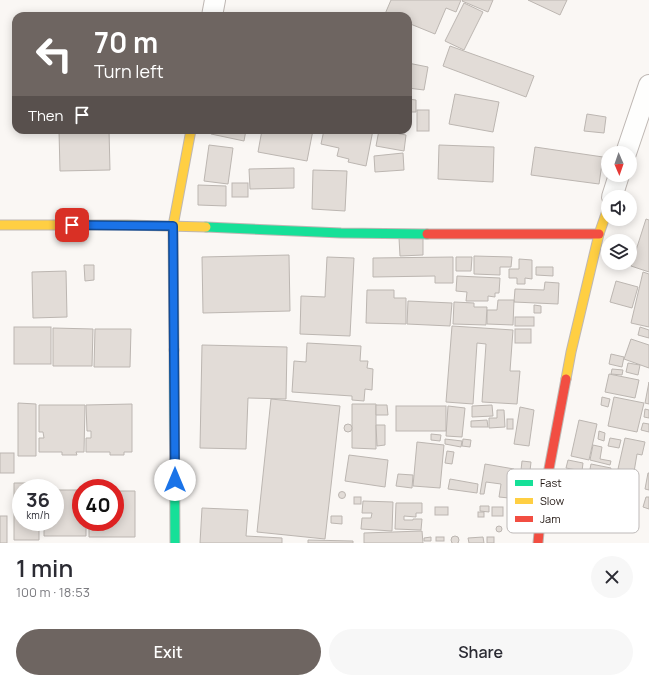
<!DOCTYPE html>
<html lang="en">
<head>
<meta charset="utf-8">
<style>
  body { margin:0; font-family:Manrope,sans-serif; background:#f7f7f7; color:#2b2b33; height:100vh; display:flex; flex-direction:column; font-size:15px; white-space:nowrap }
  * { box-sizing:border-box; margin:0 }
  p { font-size:13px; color:#7c7c81 }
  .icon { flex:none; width:22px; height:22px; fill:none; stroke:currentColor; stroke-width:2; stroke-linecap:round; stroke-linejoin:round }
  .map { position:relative; height:543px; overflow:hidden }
  .panel { display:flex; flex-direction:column; background:#fff; flex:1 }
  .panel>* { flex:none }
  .hud { position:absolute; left:12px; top:12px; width:400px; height:122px; border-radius:12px; box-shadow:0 2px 10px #0003; background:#6e6561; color:#fff; overflow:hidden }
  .needle { width:26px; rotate:178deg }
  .controls { position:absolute; left:601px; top:146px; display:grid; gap:8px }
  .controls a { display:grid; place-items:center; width:36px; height:36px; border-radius:50%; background:#fff; box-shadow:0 2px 10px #0003; font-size:20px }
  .speed { position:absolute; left:12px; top:479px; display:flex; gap:8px; font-size:20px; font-weight:700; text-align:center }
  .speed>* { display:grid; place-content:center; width:52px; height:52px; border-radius:50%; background:#fff; box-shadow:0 2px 10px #0003; line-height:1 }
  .speed small { font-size:10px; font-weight:400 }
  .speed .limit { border:6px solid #d22; background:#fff; color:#111 }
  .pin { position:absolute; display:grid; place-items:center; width:34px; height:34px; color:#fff; margin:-17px; border-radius:8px; box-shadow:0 2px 6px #0006 }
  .me { position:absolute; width:44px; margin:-22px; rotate:0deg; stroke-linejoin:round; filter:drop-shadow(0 0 3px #0008) }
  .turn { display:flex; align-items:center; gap:14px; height:84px; padding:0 16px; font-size:18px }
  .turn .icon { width:52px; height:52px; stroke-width:2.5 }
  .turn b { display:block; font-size:28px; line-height:34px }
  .then { display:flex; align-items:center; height:38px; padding:0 16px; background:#0003; gap:8px; font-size:15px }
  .round { display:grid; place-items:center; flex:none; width:42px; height:42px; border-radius:21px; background:#f7f7f7 }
  .overview { display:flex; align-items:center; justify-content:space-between; height:68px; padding:0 16px }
  h1 { font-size:24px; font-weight:600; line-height:30px }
  .action { display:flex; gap:8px; margin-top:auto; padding:8px 16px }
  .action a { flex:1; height:46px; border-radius:24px; background:#6e6561; color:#fff; font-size:16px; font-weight:600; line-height:46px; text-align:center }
  .action a+a { background:#f7f7f7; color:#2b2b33 }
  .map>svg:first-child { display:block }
  .building { fill:#e2dcd7; stroke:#bcb6b1 }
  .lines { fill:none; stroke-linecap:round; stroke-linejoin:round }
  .street-casing { stroke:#beb7b3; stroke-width:22 }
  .fast-casing { stroke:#beb7b3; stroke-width:11 }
  .slow-casing { stroke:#beb7b3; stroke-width:11 }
  .jam-casing { stroke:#beb7b3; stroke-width:11 }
  .street { stroke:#fefefd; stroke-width:20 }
  .fast { stroke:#16e098; stroke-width:9 }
  .slow { stroke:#ffcf43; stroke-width:9 }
  .jam { stroke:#f24e42; stroke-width:9 }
  .route-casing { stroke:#114b97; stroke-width:10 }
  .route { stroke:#1a73e8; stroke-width:7 }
  .key { fill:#fff; stroke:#bdb9b8; stroke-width:1 }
  .key-label { font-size:11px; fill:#221712 }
</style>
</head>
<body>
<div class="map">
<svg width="649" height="543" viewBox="0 0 649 543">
  <rect width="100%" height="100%" fill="#faf7f4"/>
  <g class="building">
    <polygon points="391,0 461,0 456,12 446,8 435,34 408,23 408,16 391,16 385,14"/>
    <polygon points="463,0 493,0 488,12 462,1"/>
    <polygon points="528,0 567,0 560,15"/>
    <polygon points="464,3 483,12 464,50 445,41"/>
    <polygon points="450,46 534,76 526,97 443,66"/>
    <polygon points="408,63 428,67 424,90 408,88"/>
    <polygon points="455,94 499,102 493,132 449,124"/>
    <polygon points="408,99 416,100 416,112 408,112"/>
    <rect x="417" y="110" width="12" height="21"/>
    <polygon points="587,114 606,117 604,133 584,131"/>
    <polygon points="109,130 110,170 60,171 59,131"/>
    <polygon points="212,130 246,130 244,141 211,134"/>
    <polygon points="262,130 313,130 307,161 258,152"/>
    <polygon points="324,130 373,130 366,166 348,162 349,159 337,156 339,148 321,144"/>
    <polygon points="379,130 406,135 404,151 376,146"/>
    <polygon points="209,145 233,148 228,184 204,181"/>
    <polygon points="439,145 494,147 493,182 438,179"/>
    <polygon points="535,147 603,157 599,184 531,175"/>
    <polygon points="403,153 404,170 375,172 374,156"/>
    <polygon points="294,168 294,188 250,189 249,169"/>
    <polygon points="313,170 347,171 345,211 312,209"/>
    <rect x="232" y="183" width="16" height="14"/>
    <polygon points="198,185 226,186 226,206 198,205"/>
    <polygon points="646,219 649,220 649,272 631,266"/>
    <polygon points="423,237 423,255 400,256 399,238"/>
    <polygon points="289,255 290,311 203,313 202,257"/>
    <polygon points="474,256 512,257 511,267 500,267 500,275 474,274"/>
    <polygon points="327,257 354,258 350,336 300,334 301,296 325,297"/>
    <polygon points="453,257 453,283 435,283 435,276 373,277 373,258"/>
    <polygon points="456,257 472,257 471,271 456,271"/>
    <polygon points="519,259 532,260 532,279 525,278 525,284 517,284 517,278 509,278 509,269 519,269"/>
    <polygon points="84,265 94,265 94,280 85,281"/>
    <polygon points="536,267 553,267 553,276 536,275"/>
    <polygon points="66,271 67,317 33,318 32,272"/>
    <polygon points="643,272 649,274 649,327 631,323"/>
    <polygon points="457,276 500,278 499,293 495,293 495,297 488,296 488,301 466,301 467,292 456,291"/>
    <polygon points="616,281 638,287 632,308 610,302"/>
    <polygon points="545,282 559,283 558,304 514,302 515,289 544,290"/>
    <polygon points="367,290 394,290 394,298 406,298 406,324 366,323"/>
    <polygon points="498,300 514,300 513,325 487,324 487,310 497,310"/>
    <polygon points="408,301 452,303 450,326 407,324"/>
    <polygon points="454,302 474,303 474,307 487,307 486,325 453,324"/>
    <polygon points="534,305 541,306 541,313 534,313"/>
    <rect x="515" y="317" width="19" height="9"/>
    <polygon points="452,326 513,330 510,371 520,371 517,404 482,402 486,344 477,343 473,404 446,402"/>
    <rect x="14" y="327" width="37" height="37"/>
    <polygon points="640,327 649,330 649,338 638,335"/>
    <polygon points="53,328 93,329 92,366 53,366"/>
    <polygon points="95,329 131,329 130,367 94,367"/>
    <rect x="515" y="329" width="16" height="14"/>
    <polygon points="631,339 649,345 649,368 624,359"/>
    <polygon points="307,343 361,346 360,361 368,361 367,368 373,369 372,390 365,389 364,401 352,400 352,396 292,392 294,361 306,362"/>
    <polygon points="202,345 287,347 286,399 248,398 246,449 200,448"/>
    <polygon points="611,354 624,357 622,367 609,364"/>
    <polygon points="628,363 640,365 638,375 626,372"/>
    <polygon points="612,369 623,370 622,375 611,374"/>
    <polygon points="609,374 639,380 635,398 605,392"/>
    <polygon points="649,382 649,404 645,403"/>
    <polygon points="602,397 610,399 608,407 601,405"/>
    <polygon points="614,397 644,403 637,432 608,426"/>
    <polygon points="271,399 340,406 325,539 257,532"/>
    <polygon points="18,403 36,404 36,456 18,456"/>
    <polygon points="132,404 132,452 124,452 124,455 110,455 110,452 86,452 86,438 91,438 91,431 87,431 86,405"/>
    <polygon points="352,404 376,404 376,449 352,448"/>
    <polygon points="39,405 85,405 84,452 76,452 77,455 62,455 62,452 39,452 39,438 44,438 43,432 39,432"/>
    <polygon points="376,405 387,405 388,415 376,415"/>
    <polygon points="492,405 493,416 472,417 472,406"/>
    <rect x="396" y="406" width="50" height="25"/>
    <polygon points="448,406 465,408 462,437 446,436"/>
    <polygon points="520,407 534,410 529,446 514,444"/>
    <polygon points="645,409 649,410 649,418 644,417"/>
    <polygon points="497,410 504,410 505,427 489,428 489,418 497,418"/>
    <rect x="507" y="419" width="6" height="10"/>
    <polygon points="487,420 488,427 471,427 471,421"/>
    <polygon points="579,420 597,424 589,460 571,456"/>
    <polygon points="643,423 649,424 649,432 641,430"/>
    <circle cx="348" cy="428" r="4"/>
    <polygon points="376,425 385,425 385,445 377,446"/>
    <polygon points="599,431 605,433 604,441 598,439"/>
    <polygon points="431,434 441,435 440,441 431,440"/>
    <polygon points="610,438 621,440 619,448 608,446"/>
    <polygon points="625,438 645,442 642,455 637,454 634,472 618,469"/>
    <polygon points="445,439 462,441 461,447 445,444"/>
    <polygon points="463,439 471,440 470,447 462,446"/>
    <polygon points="417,442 444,445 440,488 413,486"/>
    <polygon points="593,445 602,447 600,459 611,461 610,465 590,460"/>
    <polygon points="447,451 454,452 452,464 445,463"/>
    <rect x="0" y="453" width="14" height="20"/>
    <polygon points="349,455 388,460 385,487 345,481"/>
    <polygon points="568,460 583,463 582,471 566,468"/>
    <polygon points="522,461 531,462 530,471 521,470"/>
    <polygon points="485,464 514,469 509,498 499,497 501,484 486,482 484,494 480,494"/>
    <polygon points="591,464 611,468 610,474 590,469"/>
    <polygon points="648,473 649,473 649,490 645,489"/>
    <polygon points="398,474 413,475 412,488 396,486"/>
    <polygon points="450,479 478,484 477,493 448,489"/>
    <polygon points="14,483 40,483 40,488 21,488 21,522 39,522 39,540 14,540"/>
    <polygon points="55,490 81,490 81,522 86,522 86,536 44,536 44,522 55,522"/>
    <polygon points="115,491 135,491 135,537 89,537 89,522 115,522"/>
    <circle cx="342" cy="495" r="3.5"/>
    <rect x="354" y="497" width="7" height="7"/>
    <polygon points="646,497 649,497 649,509 643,507"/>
    <polygon points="363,501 393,502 392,531 361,529 362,518 371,518 372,513 362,513"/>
    <polygon points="396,503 422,503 422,513 416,513 416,517 404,516 404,520 413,520 413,519 422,519 421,530 395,529"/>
    <polygon points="480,506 489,506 489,512 480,511"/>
    <rect x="435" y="507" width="13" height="8"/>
    <rect x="492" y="507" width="11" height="9"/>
    <polygon points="202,508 248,510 246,536 282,538 282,543 200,543"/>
    <rect x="478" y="512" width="6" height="5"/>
    <rect x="0" y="516" width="7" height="27"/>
    <polygon points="331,516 342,516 342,524 331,523"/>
    <circle cx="499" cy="529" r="3"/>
    <polygon points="422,531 423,543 364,543 364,533"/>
    <circle cx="455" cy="540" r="4"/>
    <polygon points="431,537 431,541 424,541 424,538"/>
    <rect x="436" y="537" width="8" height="4"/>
    <polygon points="483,537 484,543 469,543 468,538"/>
    <rect x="487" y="537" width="7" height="6"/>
    <polygon points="308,540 353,541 353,543 308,543"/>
  </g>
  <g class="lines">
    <g class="street-casing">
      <g id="street">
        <polyline points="212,16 215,0"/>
        <polyline points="626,153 649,85"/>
        <polyline points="612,197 619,175"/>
      </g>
    </g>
    <g class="fast-casing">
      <g id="fast">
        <polyline points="206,227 341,233 427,234"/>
        <polyline points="174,350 175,543"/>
      </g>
    </g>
    <g class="slow-casing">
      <g id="slow">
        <polyline points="0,225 127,225 206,227"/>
        <polyline points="174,350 173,226 191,130"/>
        <polyline points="566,379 571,352 599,234 608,208"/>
      </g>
    </g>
    <g class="jam-casing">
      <g id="jam">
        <polyline points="427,234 599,234"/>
        <polyline points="538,543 541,511 566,379"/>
      </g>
    </g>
    <use href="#street" class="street"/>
    <use href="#fast" class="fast"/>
    <use href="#slow" class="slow"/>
    <use href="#jam" class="jam"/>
  </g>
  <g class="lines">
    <g class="route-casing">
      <polyline id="route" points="72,225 173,226 175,480"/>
    </g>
    <use href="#route" class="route"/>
  </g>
  <rect x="507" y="469" width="132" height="64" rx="6" class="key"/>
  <rect x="515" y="480" width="18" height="6" fill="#16e098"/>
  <rect x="515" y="498" width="18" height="6" fill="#ffcf43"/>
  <rect x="515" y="516" width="18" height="6" fill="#f24e42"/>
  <g class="key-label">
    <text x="540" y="487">Fast</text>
    <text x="540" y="505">Slow</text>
    <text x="540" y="523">Jam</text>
  </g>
</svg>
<div class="controls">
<a><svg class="needle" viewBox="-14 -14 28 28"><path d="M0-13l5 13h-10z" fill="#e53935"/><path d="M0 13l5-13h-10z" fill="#7c7c81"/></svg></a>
<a><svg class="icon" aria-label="sound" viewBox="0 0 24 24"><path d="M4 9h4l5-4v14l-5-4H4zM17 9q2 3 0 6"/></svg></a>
<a><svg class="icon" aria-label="layers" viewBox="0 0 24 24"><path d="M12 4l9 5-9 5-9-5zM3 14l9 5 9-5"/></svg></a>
</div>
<div class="speed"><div>36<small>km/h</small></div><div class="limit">40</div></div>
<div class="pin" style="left:72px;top:225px;background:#d93025"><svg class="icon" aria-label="arrive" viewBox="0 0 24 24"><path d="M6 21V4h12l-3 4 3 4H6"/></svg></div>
<svg class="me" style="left:175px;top:480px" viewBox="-20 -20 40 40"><circle r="19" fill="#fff"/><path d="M0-13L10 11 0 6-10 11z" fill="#1a73e8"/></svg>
<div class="hud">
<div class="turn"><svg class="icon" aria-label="left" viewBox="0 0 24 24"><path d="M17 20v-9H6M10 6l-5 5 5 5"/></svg><div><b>70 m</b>Turn left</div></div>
<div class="then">Then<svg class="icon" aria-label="arrive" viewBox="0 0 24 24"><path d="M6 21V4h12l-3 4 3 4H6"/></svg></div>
</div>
</div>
<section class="panel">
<div class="overview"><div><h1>1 min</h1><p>100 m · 18:53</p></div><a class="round"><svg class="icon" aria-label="close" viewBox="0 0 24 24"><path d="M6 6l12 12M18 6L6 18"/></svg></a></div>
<div class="action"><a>Exit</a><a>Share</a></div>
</section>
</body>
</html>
